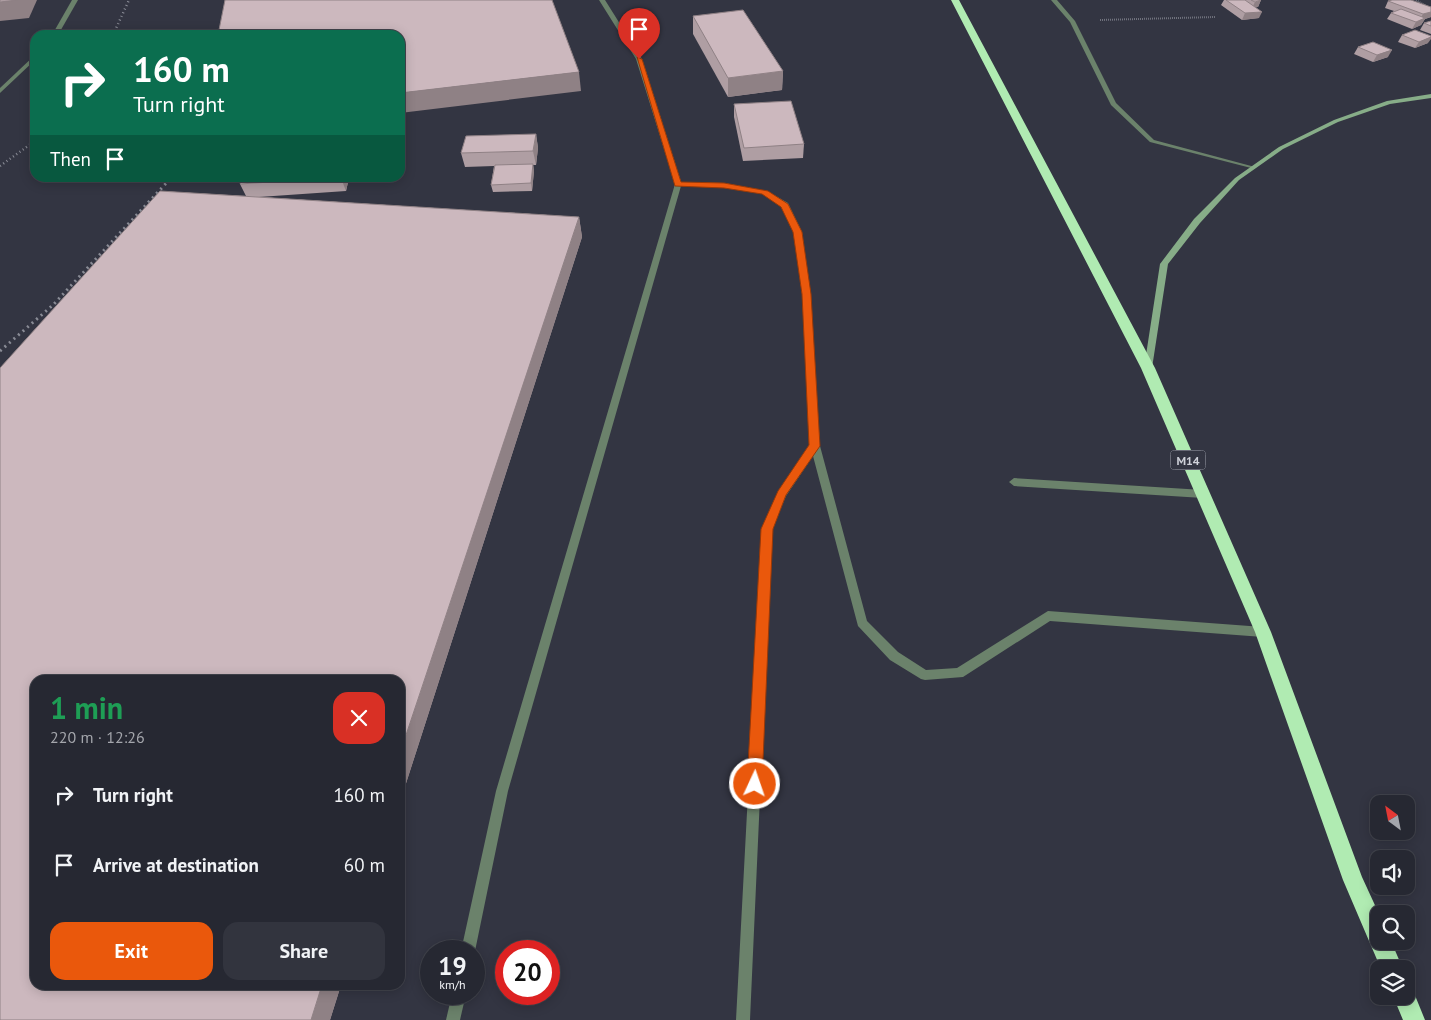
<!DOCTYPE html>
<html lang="en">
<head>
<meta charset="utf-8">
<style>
  body { margin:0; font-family:"PT Sans",sans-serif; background:#32343e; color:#f1f3f6; height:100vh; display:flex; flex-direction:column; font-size:19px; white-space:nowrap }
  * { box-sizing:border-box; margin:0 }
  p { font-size:16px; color:#a4a6ac }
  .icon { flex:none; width:28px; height:28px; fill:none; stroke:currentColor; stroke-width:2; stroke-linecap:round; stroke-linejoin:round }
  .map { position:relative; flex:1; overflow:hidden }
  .sheet { position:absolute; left:30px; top:675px; width:375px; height:315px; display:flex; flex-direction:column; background:#262832; border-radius:15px; box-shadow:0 2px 12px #0003,0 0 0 1px #42444d }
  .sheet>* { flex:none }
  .guide { position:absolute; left:30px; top:30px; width:375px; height:152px; border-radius:15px; box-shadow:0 2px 12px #0003,0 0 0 1px #42444d; background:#0b6e4f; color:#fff; overflow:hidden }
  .needle { width:32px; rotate:328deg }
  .buttons { position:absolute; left:1370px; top:795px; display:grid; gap:10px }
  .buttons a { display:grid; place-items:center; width:45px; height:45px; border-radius:10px; background:#262832; box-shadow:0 2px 12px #0003,0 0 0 1px #42444d; font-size:25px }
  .speed { position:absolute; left:420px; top:940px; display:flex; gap:10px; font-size:25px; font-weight:700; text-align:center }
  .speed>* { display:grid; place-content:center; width:65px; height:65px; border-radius:50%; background:#262832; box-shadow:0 2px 12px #0003,0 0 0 1px #42444d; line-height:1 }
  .speed small { font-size:12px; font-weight:400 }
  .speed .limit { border:8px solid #d22; background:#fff; color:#111 }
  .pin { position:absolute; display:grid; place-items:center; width:42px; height:42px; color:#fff; margin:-51px -21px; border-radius:50% 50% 50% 0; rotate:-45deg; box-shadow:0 0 5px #0007 }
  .pin .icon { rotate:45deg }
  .me { position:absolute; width:55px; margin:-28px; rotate:3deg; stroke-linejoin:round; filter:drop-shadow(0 0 4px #0008) }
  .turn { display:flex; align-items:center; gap:18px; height:105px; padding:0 20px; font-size:22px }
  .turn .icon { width:65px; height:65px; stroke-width:2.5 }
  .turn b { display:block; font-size:35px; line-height:42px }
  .then { display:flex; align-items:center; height:48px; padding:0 20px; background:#0003; gap:10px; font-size:19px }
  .round { display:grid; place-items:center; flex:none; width:52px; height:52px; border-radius:15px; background:#32343e }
  .summary { display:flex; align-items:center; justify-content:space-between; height:85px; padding:0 20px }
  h1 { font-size:30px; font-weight:800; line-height:38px; color:#1e9e55 }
  .primary-button { display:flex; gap:10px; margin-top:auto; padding:10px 20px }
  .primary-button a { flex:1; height:58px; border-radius:15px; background:#ea580c; color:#fff; font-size:20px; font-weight:800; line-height:58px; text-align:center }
  .primary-button a+a { background:#32343e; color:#f1f3f6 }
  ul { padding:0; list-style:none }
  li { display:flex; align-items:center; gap:15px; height:70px; padding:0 20px }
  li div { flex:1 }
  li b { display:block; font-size:19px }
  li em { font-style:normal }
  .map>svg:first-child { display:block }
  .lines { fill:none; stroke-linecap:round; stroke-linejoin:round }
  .path { stroke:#71737e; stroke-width:2; stroke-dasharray:1 1; stroke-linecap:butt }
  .lane { fill:#6b826b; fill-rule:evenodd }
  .street { fill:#6b826b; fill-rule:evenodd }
  .secondary { fill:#87ad88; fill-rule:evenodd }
  .highway { fill:#b0ebb2; fill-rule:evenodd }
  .rail-far1 { stroke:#898b95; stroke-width:2.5; stroke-dasharray:1 3; stroke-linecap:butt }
  .rail { stroke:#898b95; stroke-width:3; stroke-dasharray:2 4; stroke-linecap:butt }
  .wall { fill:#af9ea3 }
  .shaded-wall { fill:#8f8185 }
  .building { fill:#ccb8be; stroke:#8f8185 }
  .route { fill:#ea580c; stroke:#983908 }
  .labels { text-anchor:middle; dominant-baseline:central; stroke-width:5; stroke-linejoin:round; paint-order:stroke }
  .shield { fill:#333542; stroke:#a0a2ac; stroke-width:1 }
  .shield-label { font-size:12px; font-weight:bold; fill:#cfd1d9 }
</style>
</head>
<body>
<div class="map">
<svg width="1431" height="1020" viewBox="0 0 1431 1020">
  <rect width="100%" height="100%" fill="#333542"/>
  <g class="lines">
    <g class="path">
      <polyline points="1416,0 1426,6"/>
      <polyline points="1100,20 1215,17"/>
    </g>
    <g class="lane">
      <polygon points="72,0 78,0 58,35 52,35"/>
      <polygon points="599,0 605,0 642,59 681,182 724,183 767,191 788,203 802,232 810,294 820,446 867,621 898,652 926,670 957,668 1048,611 1263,627 1267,629 1269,632 1267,635 1263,637 1050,621 963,677 925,680 921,679 890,660 858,626 813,456 786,496 772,529 750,1020 736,1020 762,529 779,491 810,446 802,294 794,232 782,206 763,194 724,187 681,186 508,791 475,951 474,954 474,951 461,951 496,791 675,184 636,59"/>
      <polygon points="35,55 35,60 0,93 0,88"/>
      <polygon points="1014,478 1203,490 1206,491 1208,494 1206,497 1203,498 1014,486 1009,482"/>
      <polygon points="452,994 466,994 460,1020 446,1020"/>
    </g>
    <polygon class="street" points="1051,0 1057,0 1075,21 1116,103 1154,140 1255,167 1255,169 1150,142 1111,105 1070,22"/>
    <polygon class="secondary" points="1431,94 1431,98 1390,104 1338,122 1283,149 1239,180 1200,223 1168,264 1152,368 1151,370 1145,370 1144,368 1160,264 1194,219 1235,178 1279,147 1334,120 1387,101"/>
    <g class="highway">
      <polygon points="951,0 959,0 1155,368 1271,632 1362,877 1379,914 1379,941 1391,941 1403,969 1381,969 1343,880 1255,632 1141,368"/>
      <polygon points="1406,986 1412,988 1425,1020 1403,1020 1393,996 1406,996"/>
    </g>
    <g class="rail-far1">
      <polyline points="113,35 129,0"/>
      <polyline points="0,166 35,141"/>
    </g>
    <polyline class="rail" points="0,351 53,305 171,178"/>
  </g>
  <g class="wall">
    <polygon points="1224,0 1261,0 1258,7 1256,7 1259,18 1242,20 1221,5"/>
    <polygon points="1388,1 1431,7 1431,17 1425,19 1421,25 1412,29 1387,19 1391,13 1394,11 1385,8"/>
    <polygon points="693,16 783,71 782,90 728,97 693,34"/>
    <polygon points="1431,21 1431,34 1420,30 1424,23"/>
    <polygon points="1402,35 1428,43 1415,48 1398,42"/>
    <polygon points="1358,47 1388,57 1373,62 1354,54"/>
    <polygon points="734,104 804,144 803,158 743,161 734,117"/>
    <polygon points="536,134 538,148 536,165 533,165 534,171 532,191 493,192 491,185 494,166 465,167 461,153"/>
    <polygon points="243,178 349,178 346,191 259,197 579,217 582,237 400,802 400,680 35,680 35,985 341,985 330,1020 0,1020 0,368 160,191 246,196 240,184"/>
  </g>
  <g class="shaded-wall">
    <polygon points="18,0 37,0 29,18 0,21 0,2"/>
    <polygon points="1261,0 1258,7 1252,8 1255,2"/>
    <polygon points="1262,12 1259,18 1242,20 1245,13"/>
    <polygon points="1431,12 1431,17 1425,19 1421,25 1412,29 1416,22 1419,21 1423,14"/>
    <polygon points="1431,37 1431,39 1428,43 1415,48 1419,42"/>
    <polygon points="1392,50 1388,57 1373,62 1377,55"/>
    <polygon points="783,71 782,90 728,97 728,78"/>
    <polygon points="579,72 581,91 400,113 400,93"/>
    <polygon points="536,134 538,148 536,165 533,151"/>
    <polygon points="533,164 534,171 532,191 531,183"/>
    <polygon points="341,178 349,178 346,191"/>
    <polygon points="579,217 582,237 400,802 400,753"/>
    <polygon points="322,985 341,985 330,1020 311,1020"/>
  </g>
  <g class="building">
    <polygon points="0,0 18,0 0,2"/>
    <polygon points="225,0 552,0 579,72 400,93 400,35 218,35"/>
    <polygon points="1226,0 1245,0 1262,12 1245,13"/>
    <polygon points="1251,0 1261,0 1255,2"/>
    <polygon points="1392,0 1411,0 1431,7 1431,12 1423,14 1388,1"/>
    <polygon points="1401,9 1425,18 1416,22 1391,13"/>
    <polygon points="743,10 783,71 728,78 693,16"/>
    <polygon points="1431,21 1431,26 1424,23"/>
    <polygon points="1415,30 1431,36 1431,37 1419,42 1402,35"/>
    <polygon points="1373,42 1392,50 1377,55 1358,47"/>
    <polygon points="791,101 804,144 744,148 734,104"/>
    <polygon points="536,134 533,151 461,153 466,136"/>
    <polygon points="533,164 531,183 491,185 495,165"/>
    <polygon points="243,178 330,178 240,184"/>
    <polygon points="160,191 579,217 400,753 400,680 35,680 35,985 322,985 311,1020 0,1020 0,368"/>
  </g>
  <polygon class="route" points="637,57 642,59 681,182 724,183 768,191 788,204 802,232 811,294 820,446 786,495 773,529 762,784 760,790 755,792 750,790 747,784 761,529 778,491 809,445 802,294 793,232 781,207 762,194 724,188 675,186"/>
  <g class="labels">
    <rect class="shield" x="1170.5" y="450.5" width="35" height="19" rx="4"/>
    <g class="shield-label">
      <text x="1188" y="460">M14</text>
    </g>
  </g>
</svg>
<div class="buttons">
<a><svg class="needle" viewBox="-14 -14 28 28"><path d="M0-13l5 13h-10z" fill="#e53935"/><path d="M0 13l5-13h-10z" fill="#a4a6ac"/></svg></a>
<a><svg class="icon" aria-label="sound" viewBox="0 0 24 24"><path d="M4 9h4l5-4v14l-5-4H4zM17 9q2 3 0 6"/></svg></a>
<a><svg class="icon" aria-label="search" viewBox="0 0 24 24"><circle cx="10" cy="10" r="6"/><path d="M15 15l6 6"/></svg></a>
<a><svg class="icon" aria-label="layers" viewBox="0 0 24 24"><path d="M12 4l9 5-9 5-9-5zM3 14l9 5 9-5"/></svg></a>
</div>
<div class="speed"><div>19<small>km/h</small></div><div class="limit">20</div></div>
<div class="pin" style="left:639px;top:59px;background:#d93025"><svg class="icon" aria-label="arrive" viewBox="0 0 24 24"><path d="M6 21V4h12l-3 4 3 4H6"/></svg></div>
<svg class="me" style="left:755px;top:784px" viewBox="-20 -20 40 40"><circle r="17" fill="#ea580c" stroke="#fff" stroke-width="3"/><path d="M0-11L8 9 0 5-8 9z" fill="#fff"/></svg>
<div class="guide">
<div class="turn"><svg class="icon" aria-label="right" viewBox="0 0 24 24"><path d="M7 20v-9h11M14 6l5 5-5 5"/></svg><div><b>160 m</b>Turn right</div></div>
<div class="then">Then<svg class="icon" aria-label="arrive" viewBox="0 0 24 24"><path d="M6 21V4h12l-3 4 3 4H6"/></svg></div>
</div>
<section class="sheet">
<div class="summary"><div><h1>1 min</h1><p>220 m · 12:26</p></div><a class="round" style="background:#d93025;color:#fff"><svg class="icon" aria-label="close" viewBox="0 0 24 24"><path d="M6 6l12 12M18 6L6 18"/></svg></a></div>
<ul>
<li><svg class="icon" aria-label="right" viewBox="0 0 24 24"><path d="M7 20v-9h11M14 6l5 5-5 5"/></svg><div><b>Turn right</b></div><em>160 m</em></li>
<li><svg class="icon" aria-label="arrive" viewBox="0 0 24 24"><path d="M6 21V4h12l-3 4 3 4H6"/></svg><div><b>Arrive at destination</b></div><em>60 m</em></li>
</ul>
<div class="primary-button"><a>Exit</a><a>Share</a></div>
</section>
</div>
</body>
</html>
